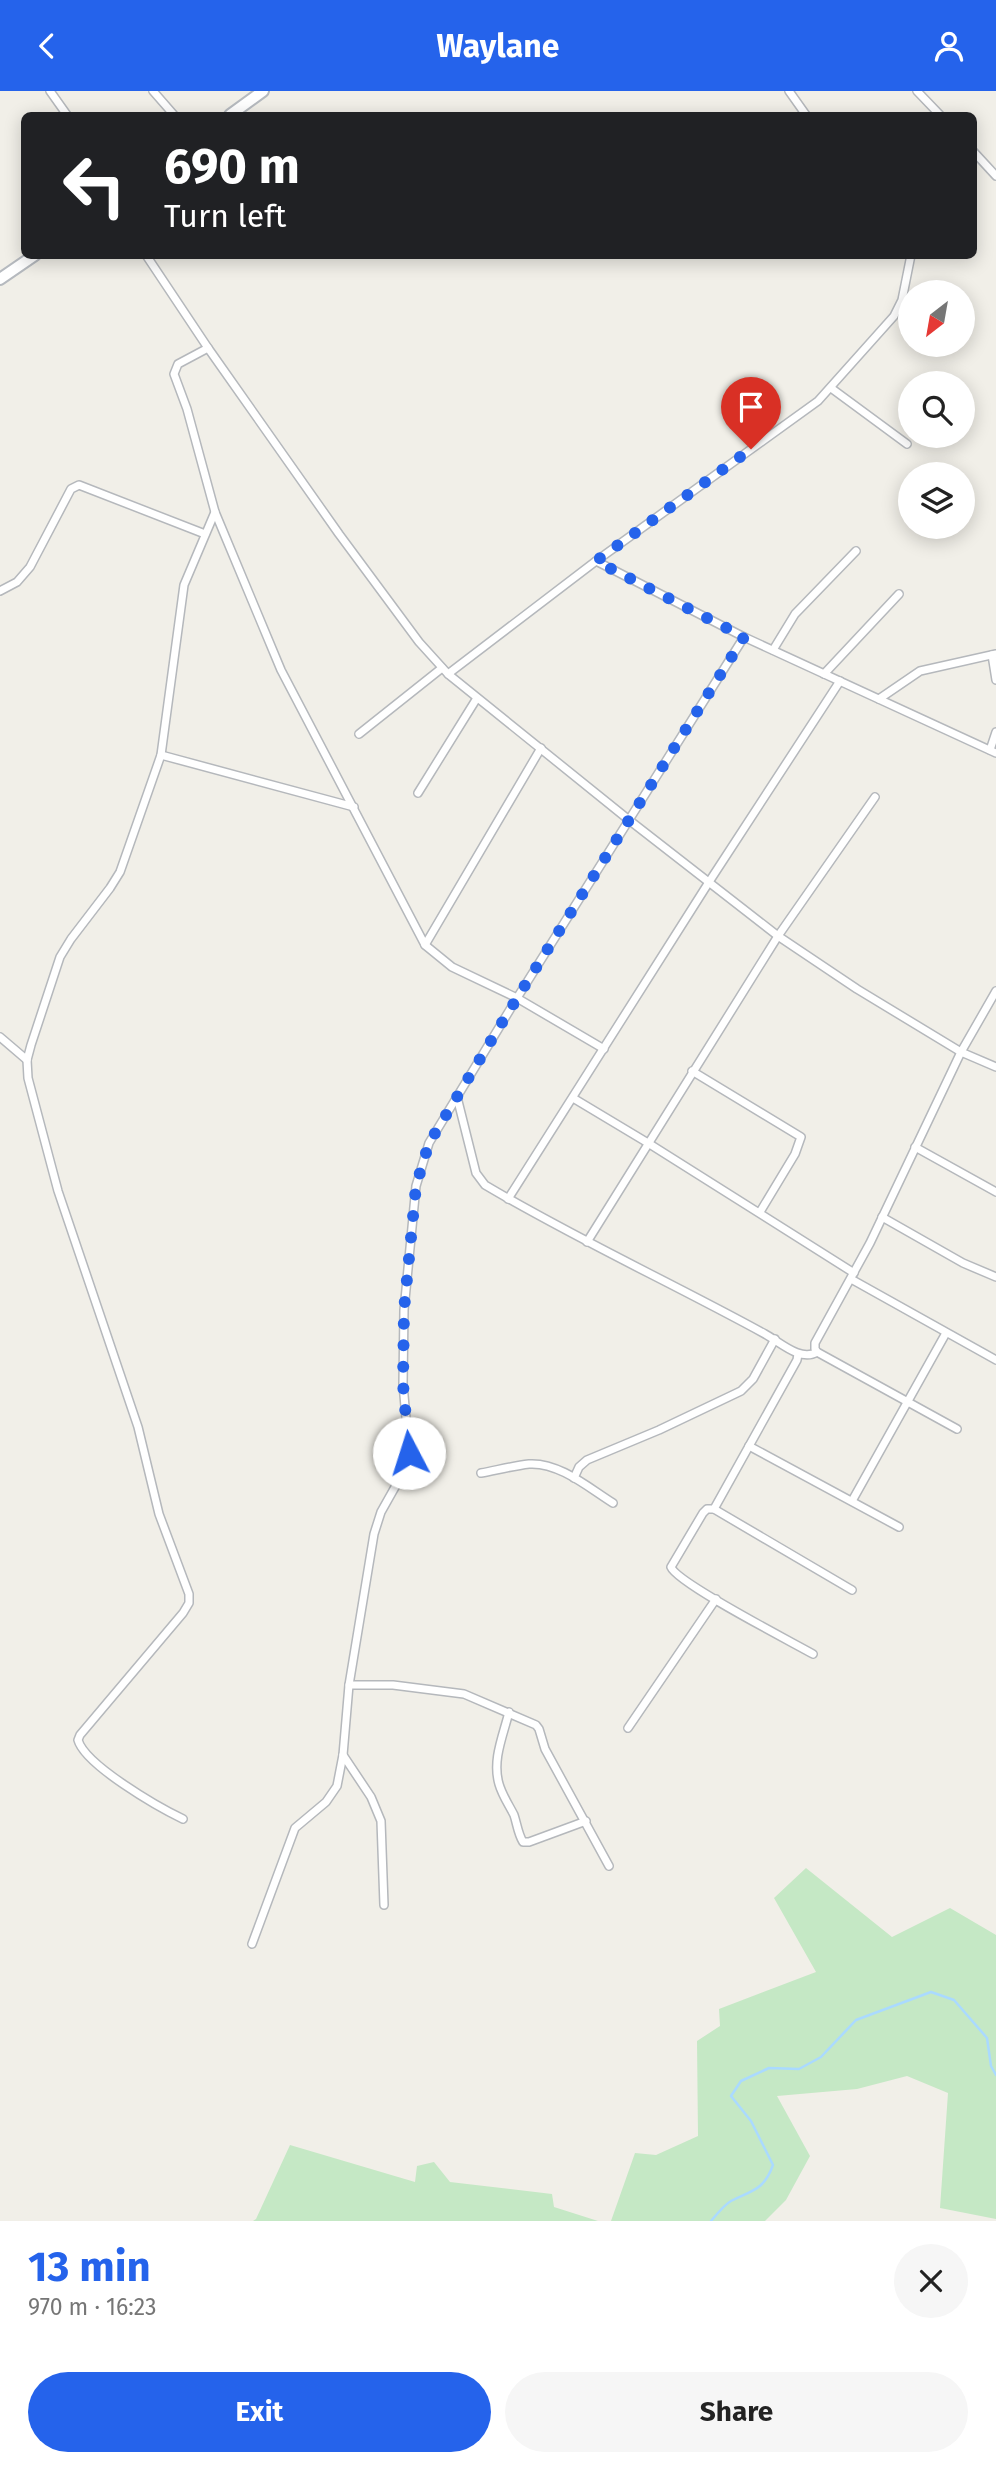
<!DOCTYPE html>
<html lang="en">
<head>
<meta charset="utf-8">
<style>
  body { margin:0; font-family:"Fira Sans",sans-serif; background:#f6f6f6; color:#222; height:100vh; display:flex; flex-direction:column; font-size:26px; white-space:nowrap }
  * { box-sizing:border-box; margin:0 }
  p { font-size:23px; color:#767676 }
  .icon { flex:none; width:38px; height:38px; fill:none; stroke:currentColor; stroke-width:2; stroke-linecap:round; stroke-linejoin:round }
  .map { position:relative; height:2130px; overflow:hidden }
  .sheet { display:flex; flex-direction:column; background:#fff; flex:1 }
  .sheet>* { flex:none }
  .banner { position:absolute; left:21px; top:21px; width:956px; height:147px; border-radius:10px; box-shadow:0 4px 18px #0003; background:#202124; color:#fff; overflow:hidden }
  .needle { width:46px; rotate:211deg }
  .tools { position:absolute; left:898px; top:189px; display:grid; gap:14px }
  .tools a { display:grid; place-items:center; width:77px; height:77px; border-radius:50%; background:#fff; box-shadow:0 4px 18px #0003; font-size:35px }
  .pin { position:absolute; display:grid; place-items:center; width:60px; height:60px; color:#fff; margin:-72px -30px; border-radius:50% 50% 50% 0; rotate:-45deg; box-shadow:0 0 7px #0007 }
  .pin .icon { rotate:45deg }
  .me { position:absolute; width:77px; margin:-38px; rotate:355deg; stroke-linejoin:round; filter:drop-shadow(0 0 5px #0008) }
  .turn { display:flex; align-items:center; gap:24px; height:147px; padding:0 28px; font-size:32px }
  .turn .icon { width:91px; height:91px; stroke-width:2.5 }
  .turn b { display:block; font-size:49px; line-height:60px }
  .round { display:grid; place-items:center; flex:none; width:74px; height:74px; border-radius:37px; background:#f6f6f6 }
  .overview { display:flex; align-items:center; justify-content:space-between; height:119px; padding:0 28px }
  h1 { font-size:42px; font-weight:700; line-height:52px; color:#2563eb }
  .primary-button { display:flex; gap:14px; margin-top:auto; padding:14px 28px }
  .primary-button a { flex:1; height:80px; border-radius:42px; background:#2563eb; color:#fff; font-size:28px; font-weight:700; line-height:80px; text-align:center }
  .primary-button a+a { background:#f6f6f6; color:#222 }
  header { display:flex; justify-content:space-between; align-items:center; height:91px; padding:0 28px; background:#2563eb; color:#fff; font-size:32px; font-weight:700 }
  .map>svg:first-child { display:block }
  .green { fill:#c5e8c5 }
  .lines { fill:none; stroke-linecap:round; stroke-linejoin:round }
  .stream { stroke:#aadaff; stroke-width:2.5 }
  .street-casing { stroke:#b5b8bc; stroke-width:10 }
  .secondary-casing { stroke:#b6babf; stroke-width:14 }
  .street { stroke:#fff; stroke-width:7 }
  .secondary { stroke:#fff; stroke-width:10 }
  .route { stroke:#2563eb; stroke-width:12; stroke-dasharray:0 21.6 }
</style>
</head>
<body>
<header><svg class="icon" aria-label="back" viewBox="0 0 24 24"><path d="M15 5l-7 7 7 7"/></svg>Waylane<svg class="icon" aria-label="person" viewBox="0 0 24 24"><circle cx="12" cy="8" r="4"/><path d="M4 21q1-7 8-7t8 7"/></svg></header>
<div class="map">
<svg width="996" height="2130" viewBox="0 0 996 2130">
  <rect width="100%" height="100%" fill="#f1efe8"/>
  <g class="green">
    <polygon points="806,1777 892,1846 950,1817 996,1844 996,2128 940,2117 948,2002 907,1985 857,1998 777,2005 810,2065 786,2109 765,2130 611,2130 635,2062 656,2064 698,2045 697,1950 720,1935 719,1918 816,1881 774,1807"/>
    <polygon points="290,2054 415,2091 417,2075 434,2071 450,2091 552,2103 554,2116 598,2130 253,2130 256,2128"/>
  </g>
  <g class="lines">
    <path class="stream" d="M711,2130C717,2123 724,2114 731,2110C753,2099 764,2099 773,2074L751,2030L731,2005L741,1990L769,1977L799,1978L821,1966L856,1929L931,1901L954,1909L987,1947L991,1975L996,1984"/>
    <g class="street-casing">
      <g id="street">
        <polyline points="50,0 67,24"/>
        <polyline points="153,0 174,24"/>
        <polyline points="789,0 806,24"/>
        <polyline points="917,0 940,24"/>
        <polyline points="973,60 996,85"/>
        <polyline points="146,164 208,257 339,443 419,551 448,583 629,729 778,845 857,898 961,961 996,976"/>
        <polyline points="208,257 178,273 174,283 187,318 215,421 281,579 425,854 452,876 517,907 604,958"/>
        <polyline points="831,297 907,353"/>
        <polyline points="596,470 744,546 996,662"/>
        <polyline points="0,500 17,491 30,476 71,398 79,394 205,443"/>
        <polyline points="773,559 795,523 856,460"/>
        <polyline points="992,564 996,589"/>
        <polyline points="448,583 596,470 818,310 894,225 902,209 911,164"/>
        <polyline points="824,583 899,503"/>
        <polyline points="879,608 920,580 996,563"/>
        <polyline points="359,643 442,577"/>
        <polyline points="990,659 996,641"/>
        <polyline points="161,664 354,716"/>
        <polyline points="418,702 477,607"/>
        <polyline points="425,854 541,657"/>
        <polyline points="0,946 27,969"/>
        <polyline points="692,980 801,1046 795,1063 760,1121"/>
        <path d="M457,1006L476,1082L485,1094C576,1148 672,1192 765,1243C781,1252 801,1271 817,1261"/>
        <polyline points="573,1007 648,1052 854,1182"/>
        <polyline points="915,1056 996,1101"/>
        <polyline points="508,1108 709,791 840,590"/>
        <polyline points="882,1126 963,1172 996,1186"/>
        <polyline points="587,1151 778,845 875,706"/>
        <polyline points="851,1188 996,1269"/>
        <path d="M798,1263L797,1269L714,1418H707L703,1422L671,1476C677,1492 790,1550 813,1563"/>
        <polyline points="957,1338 817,1261 815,1258 815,1252 870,1152 961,961 996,900"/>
        <polyline points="749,1355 899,1436"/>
        <path d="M481,1382C497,1379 513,1375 529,1373C559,1371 589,1397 613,1412"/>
        <polyline points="574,1387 579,1376 587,1369 659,1339 741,1300 753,1288 775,1248"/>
        <polyline points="852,1410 946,1242"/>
        <polyline points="714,1418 852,1499"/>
        <polyline points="349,1594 393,1594 464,1603 536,1634 539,1638 545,1658 609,1775"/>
        <path d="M509,1621C503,1645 492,1669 499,1693C502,1704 509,1714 514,1724C517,1733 518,1743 523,1751H529L586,1730"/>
        <polyline points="628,1637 716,1508"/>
        <polyline points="343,1664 371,1706 381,1730 384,1814"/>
        <path d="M183,1728C158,1716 85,1674 78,1649L80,1644L183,1522L189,1512V1503L159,1423L138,1336L58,1100L28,987L27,969L31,954L60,866L71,848L110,797L120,781L161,664L184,494L215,421"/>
        <polyline points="252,1853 295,1737 326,1711 337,1695 343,1664 349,1594 374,1443 381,1421 408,1373 409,1361 403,1293 404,1219 416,1095 429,1052 517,907 744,546"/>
      </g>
    </g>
    <g class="secondary-casing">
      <g id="secondary">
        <polyline points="230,24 263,0"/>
        <polyline points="0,188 35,164"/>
      </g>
    </g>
    <use href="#street" class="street"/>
    <use href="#secondary" class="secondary"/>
  </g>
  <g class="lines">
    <polyline class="route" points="409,1362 403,1293 404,1219 416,1095 429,1052 517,907 744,546 596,470 751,358"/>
  </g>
</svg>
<div class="tools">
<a><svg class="needle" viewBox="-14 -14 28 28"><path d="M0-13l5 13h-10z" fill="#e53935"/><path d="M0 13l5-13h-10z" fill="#767676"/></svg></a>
<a><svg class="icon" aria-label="search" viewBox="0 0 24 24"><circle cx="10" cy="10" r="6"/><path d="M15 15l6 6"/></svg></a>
<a><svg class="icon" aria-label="layers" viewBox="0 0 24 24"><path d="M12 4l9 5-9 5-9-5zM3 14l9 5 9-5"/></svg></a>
</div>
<div class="pin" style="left:751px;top:358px;background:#d93025"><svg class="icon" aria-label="arrive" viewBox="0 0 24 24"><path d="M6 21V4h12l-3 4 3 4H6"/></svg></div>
<svg class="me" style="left:409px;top:1362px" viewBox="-20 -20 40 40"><circle r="19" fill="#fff"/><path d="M0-13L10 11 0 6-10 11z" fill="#2563eb"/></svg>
<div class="banner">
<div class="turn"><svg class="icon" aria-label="left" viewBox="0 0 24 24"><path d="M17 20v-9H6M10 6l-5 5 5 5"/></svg><div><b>690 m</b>Turn left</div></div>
</div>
</div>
<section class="sheet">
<div class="overview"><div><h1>13 min</h1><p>970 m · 16:23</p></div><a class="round"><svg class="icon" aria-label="close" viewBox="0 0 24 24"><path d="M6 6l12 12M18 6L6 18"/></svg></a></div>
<div class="primary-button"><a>Exit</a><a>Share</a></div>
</section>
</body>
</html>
